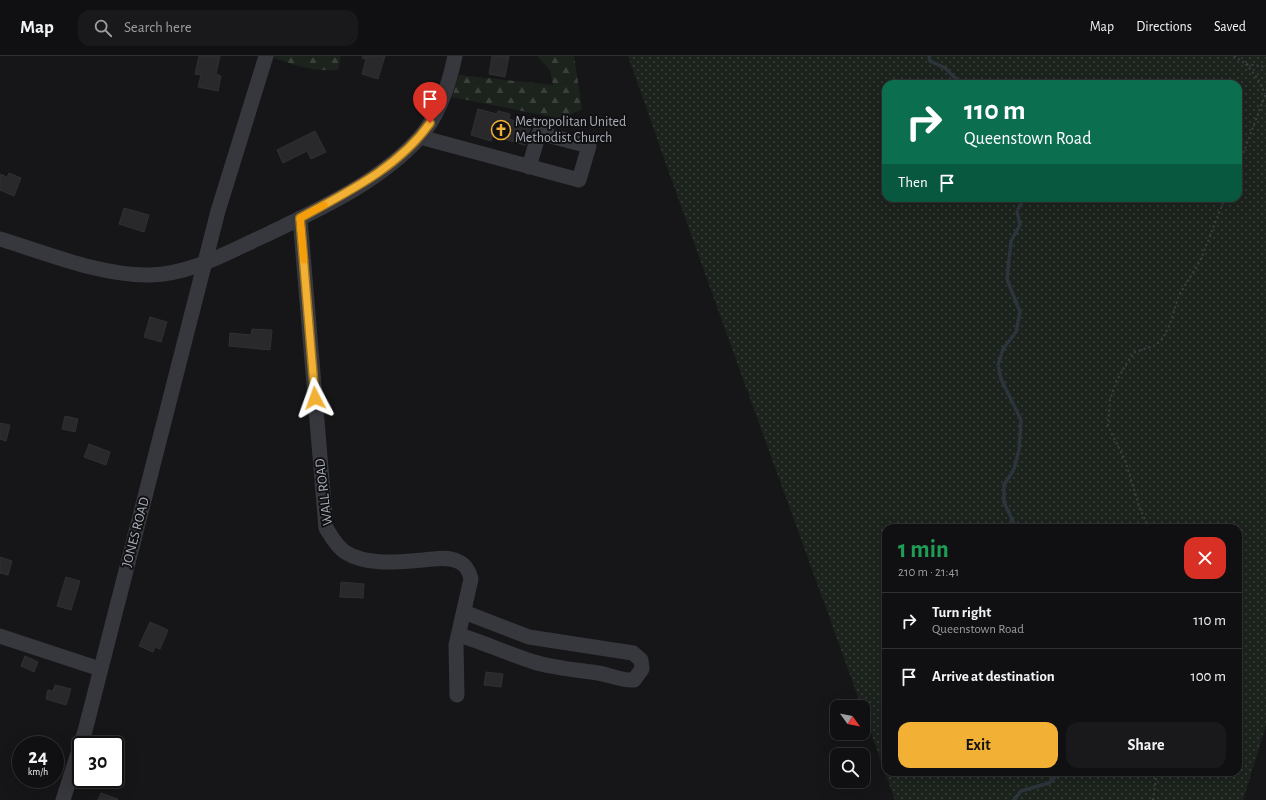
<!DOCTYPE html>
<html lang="en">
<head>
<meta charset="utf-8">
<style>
  body { margin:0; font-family:"Alegreya Sans",sans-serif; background:#19191b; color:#f1f3f6; height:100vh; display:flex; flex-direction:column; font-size:15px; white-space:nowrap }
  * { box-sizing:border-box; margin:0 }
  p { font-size:13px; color:#9c9d9f }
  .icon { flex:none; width:22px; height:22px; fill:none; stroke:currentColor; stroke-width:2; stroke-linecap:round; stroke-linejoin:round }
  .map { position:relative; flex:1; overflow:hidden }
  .details { position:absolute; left:882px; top:468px; width:360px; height:252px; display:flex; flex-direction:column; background:#101012; border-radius:12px; box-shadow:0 4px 16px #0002,0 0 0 1px #303032 }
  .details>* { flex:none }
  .banner { position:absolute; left:882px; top:24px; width:360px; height:122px; border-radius:12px; box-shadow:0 4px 16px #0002,0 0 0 1px #303032; background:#0b6e4f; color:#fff; overflow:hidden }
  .needle { width:26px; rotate:123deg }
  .controls { position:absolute; left:830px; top:644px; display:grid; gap:8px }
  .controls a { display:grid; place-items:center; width:40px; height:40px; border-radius:8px; background:#101012; box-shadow:0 4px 16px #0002,0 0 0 1px #303032; font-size:20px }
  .speed { position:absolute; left:12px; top:680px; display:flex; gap:8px; font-size:20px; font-weight:700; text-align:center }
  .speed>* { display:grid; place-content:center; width:52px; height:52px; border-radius:50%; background:#101012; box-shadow:0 4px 16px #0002,0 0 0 1px #303032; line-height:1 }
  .speed small { font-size:10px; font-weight:400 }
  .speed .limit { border:2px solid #111; border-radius:6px; background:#fff; color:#111 }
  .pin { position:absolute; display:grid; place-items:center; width:34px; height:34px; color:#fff; margin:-41px -17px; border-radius:50% 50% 50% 0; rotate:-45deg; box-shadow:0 0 4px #0007 }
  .pin .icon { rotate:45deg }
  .me { position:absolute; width:44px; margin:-22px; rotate:356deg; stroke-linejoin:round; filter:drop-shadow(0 0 3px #0008) }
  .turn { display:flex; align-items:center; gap:14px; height:84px; padding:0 16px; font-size:18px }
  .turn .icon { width:52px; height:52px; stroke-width:2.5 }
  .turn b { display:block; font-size:28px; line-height:34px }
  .then { display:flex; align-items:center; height:38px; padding:0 16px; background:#0003; gap:8px; font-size:15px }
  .round { display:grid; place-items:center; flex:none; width:42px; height:42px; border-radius:12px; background:#19191b }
  .summary { display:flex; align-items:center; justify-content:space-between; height:68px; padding:0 16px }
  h1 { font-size:24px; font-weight:700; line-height:30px; color:#1e9e55 }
  .action { display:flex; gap:8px; margin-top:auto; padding:8px 16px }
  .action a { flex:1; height:46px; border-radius:12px; background:#f2b134; color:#111; font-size:16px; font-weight:700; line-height:46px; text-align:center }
  .action a+a { background:#19191b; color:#f1f3f6 }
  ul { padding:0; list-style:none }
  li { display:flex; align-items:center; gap:12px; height:56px; padding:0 16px; border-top:1px solid #303032 }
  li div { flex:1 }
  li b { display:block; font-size:15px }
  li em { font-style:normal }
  header { display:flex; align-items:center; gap:24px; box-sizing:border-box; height:56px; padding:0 20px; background:#101012; border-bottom:1px solid #303032 }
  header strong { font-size:19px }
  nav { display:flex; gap:22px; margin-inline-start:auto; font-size:14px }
  .search { width:280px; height:36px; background:#19191b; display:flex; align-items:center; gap:10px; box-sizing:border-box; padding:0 14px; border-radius:12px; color:#9c9d9f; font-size:15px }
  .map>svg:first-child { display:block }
  .grass { fill:url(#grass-dots); fill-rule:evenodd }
  .forest { fill:url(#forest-firs) }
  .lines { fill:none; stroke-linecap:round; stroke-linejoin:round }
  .stream { stroke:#2c353c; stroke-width:3.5 }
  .building { fill:#29292c; stroke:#303034 }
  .path { stroke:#3d3f44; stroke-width:2; stroke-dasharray:2 3; stroke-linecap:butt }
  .minor { stroke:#37383d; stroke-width:15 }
  .route-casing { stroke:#9d7322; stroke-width:10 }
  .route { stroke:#f2b134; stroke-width:7 }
  .slow { stroke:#f59e0b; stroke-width:7 }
  .labels { text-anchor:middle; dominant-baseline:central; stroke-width:4; stroke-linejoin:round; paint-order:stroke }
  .poi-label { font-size:14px; fill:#a8adb8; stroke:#111113; text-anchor:start }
  .street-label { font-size:14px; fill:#a8adb8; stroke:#111113 }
</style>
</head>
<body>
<header>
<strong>Map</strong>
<div class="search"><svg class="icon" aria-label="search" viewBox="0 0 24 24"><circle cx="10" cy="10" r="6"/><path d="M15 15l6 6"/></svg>Search here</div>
<nav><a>Map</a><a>Directions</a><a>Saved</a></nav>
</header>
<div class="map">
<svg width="1266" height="744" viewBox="0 0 1266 744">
  <defs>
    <pattern id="grass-dots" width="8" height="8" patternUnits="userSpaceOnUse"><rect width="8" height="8" fill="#1c231d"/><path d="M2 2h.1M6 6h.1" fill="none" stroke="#3a403c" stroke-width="1.8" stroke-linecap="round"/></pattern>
    <pattern id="forest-firs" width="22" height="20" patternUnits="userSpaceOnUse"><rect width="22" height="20" fill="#1c231d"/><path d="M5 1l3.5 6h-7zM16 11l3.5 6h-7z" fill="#3a403c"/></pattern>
  </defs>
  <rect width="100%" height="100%" fill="#161618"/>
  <path class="grass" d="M628,0H1266V670L1243,744H895C807,497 715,249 628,0ZM886,28H1238V142H886ZM886,472H1238V716H886Z"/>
  <g class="forest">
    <path d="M269,0H341L338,14C314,16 292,9 269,0Z"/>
    <polygon points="537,0 574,0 582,53 562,63 452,41 459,19 553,29 550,14"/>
  </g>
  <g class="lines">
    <g class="stream">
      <polyline points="929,0 930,5 945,12 954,21 964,28"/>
      <polyline points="1016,472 1004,446 1004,429 1014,413 1019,394 1021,364 1001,323 998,309 1003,293 1016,276 1020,256 1007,223 1011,185 1020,169 1017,155 1024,142"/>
      <polyline points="1014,744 1021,735 1049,727 1060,716"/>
    </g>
  </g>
  <g class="building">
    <polygon points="199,0 220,0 216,18 221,20 218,35 198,31 201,19 195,18"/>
    <polygon points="363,0 385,0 378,23 362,18 366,3 362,2"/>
    <polygon points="492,0 509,0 505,21 489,18"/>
    <polygon points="478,53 497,58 498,55 510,58 509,63 531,69 525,89 492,80 491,85 471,79"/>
    <polygon points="315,75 326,96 311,103 307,95 283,107 277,94"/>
    <polygon points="9,117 21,122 14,140 0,134 0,118 7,121"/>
    <polygon points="124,152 149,159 144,176 119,168"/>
    <polygon points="150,261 167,266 161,286 144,281"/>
    <polygon points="252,273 272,274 270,294 229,290 230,277 251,279"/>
    <polygon points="65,360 78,363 75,376 62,373"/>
    <polygon points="0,367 10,369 6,385 0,383"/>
    <polygon points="89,388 110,396 106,409 84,401"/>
    <polygon points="0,501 12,505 8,519 0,517"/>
    <polygon points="66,521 80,525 71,554 57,550"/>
    <polygon points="341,526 364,528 363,542 340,541"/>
    <polygon points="150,566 168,574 160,593 155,591 153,596 139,590"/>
    <polygon points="25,600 38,606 34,616 21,610"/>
    <polygon points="486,616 503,618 501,631 484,629"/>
    <polygon points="55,629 71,633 66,649 46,643 48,634 53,635"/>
    <polygon points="101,737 118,743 117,744 98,744"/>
  </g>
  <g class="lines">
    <g class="path">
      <polyline points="1234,0 1246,8 1266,11"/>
      <polyline points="1246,8 1258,23 1265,38"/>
      <polyline points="1238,111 1266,37"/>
      <polyline points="1149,472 1140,453 1125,404 1108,370 1110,344 1116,326 1128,305 1135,296 1156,289 1163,282 1170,268 1179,239 1200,205 1225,142"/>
      <polyline points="1153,744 1157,716"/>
    </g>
    <g class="minor">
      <polyline points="420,81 579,124 589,90 539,77 529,111"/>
      <path d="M300,162L326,472C331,480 336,490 345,496C367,510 398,506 423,504C434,503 447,500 457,505C466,508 469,515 471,523L456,589L457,639"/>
      <path d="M0,183C46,197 101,220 150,219C192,218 228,196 266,179C317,154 380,126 419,82C439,60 449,29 455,0"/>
      <path d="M459,579C485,587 509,598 534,606C553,612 578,614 598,617C611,619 621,625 634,624L642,613L641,604L633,597L529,581L464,556"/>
      <polyline points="0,580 100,613"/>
      <polyline points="63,744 85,675 218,155 266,0"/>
    </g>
  </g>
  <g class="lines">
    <g class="route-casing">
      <path id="route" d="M315,342L300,162C347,136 398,112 430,67"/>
    </g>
    <use href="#route" class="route"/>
    <polyline class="slow" points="304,204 300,162 324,149"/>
  </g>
  <defs>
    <g id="church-ring" transform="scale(1)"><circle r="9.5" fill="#111113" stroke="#f2b134" stroke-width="1.5"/><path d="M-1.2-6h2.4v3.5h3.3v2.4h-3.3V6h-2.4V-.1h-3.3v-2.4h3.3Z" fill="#f2b134"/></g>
  </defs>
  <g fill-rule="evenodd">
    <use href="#church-ring" x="501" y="74"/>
  </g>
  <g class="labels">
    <g class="poi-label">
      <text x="515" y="66">Metropolitan United<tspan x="515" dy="16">Methodist Church</tspan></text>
    </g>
    <g class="street-label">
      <text transform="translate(324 436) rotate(-97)">WALL ROAD</text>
      <text transform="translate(136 476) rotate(-75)">JONES ROAD</text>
    </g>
  </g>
</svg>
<div class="controls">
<a><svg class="needle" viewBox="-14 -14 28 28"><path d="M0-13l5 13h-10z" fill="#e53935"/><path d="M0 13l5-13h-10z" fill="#9c9d9f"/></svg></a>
<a><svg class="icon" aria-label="search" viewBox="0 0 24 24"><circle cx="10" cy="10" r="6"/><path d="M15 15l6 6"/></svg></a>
</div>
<div class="speed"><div>24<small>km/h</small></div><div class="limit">30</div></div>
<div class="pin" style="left:430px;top:67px;background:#d93025"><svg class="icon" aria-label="arrive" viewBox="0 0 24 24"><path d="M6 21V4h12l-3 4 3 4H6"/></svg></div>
<svg class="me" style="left:315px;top:342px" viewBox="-20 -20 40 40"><path d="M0-17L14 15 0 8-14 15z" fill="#f2b134" stroke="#fff" stroke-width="4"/></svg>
<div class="banner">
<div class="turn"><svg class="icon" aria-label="right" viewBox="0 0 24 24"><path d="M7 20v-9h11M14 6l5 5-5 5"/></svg><div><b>110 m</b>Queenstown Road</div></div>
<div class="then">Then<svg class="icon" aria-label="arrive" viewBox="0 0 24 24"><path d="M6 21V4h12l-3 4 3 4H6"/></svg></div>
</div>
<section class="details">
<div class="summary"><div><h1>1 min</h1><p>210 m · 21:41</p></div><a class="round" style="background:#d93025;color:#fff"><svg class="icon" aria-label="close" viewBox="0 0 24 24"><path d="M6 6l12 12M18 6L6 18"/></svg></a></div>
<ul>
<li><svg class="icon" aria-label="right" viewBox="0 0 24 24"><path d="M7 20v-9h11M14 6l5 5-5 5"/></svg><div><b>Turn right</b><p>Queenstown Road</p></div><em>110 m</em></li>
<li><svg class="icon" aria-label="arrive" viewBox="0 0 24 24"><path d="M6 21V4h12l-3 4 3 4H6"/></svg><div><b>Arrive at destination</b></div><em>100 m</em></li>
</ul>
<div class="action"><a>Exit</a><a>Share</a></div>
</section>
</div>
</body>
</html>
